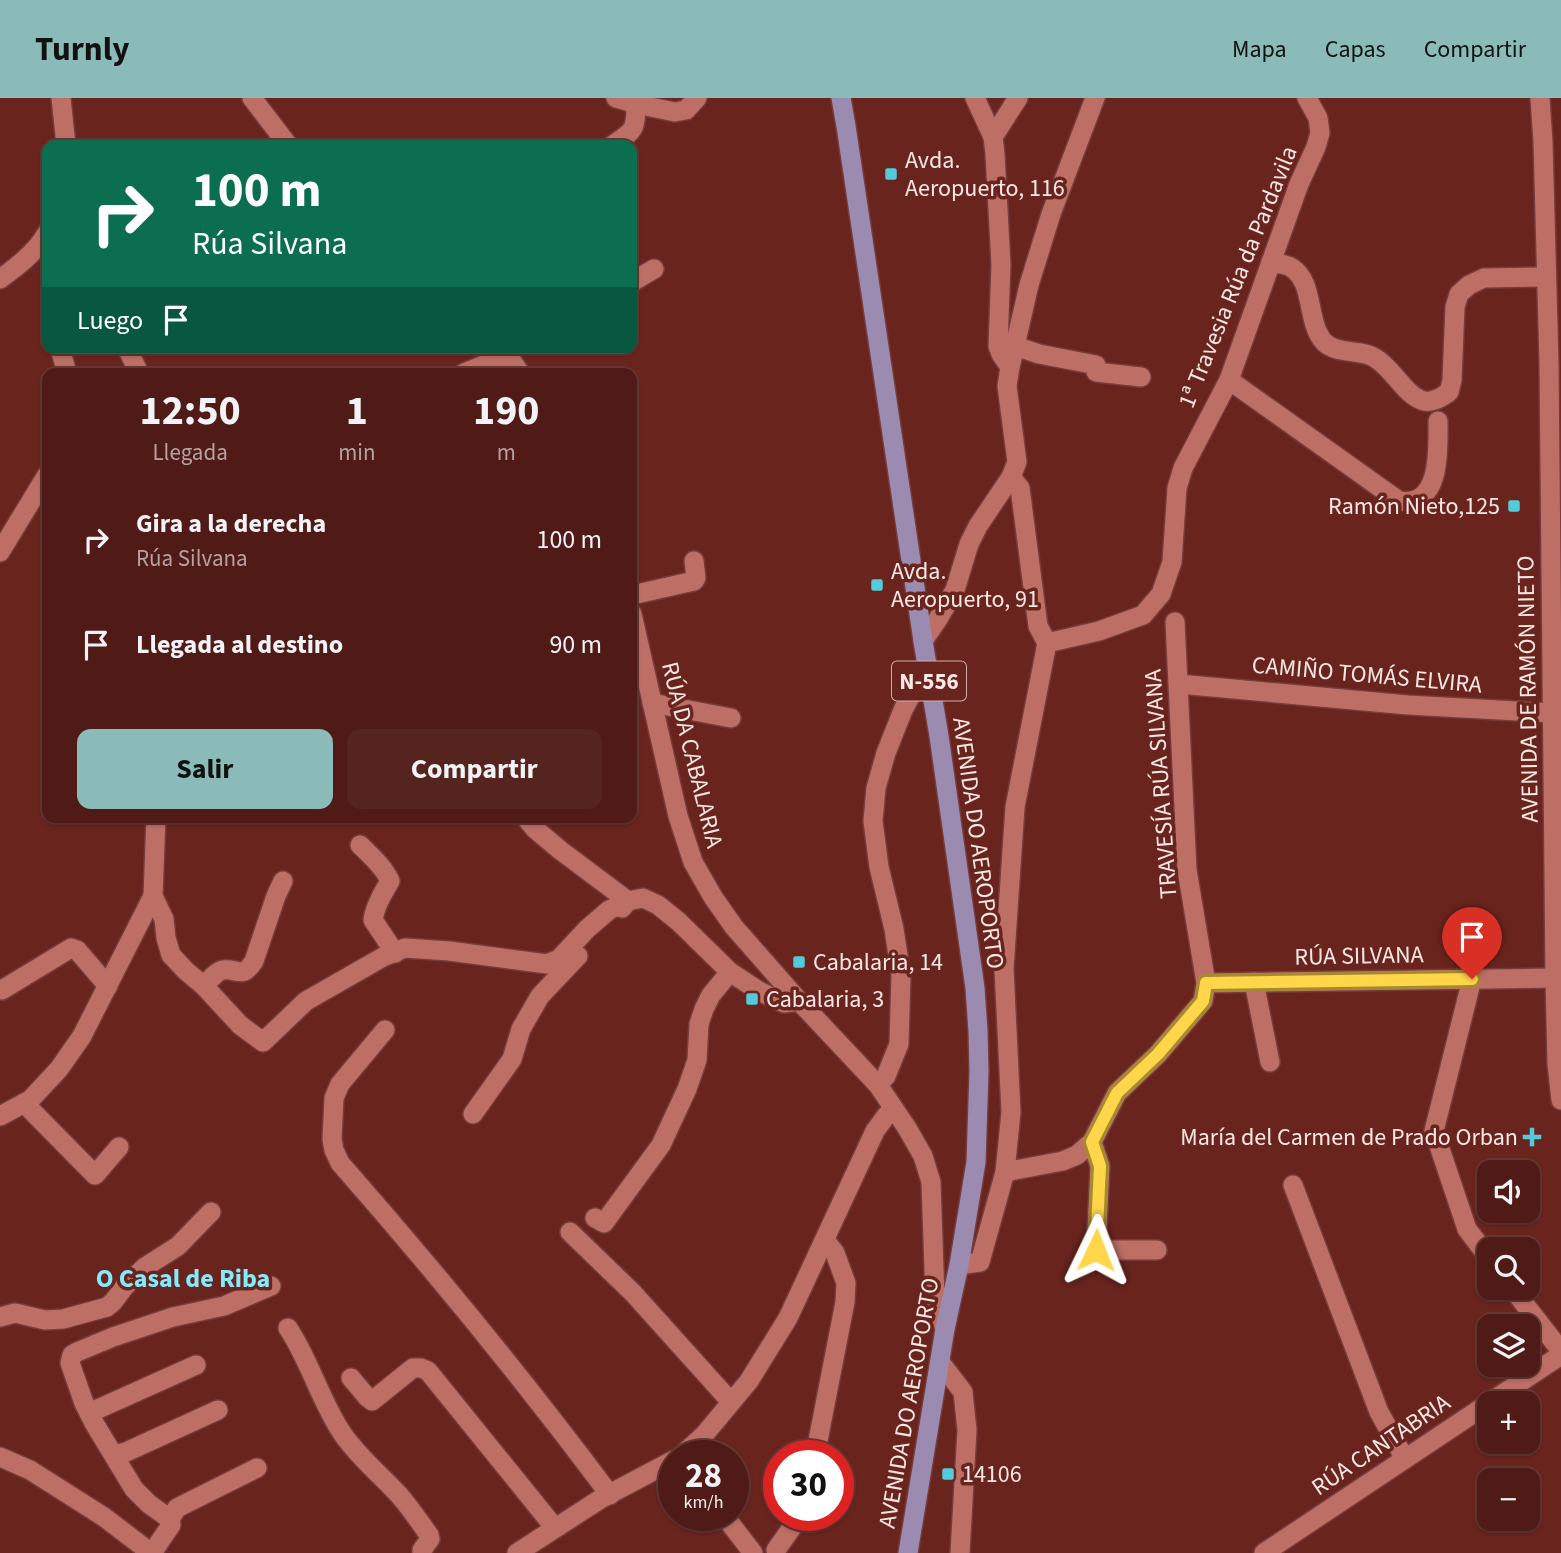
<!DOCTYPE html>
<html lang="es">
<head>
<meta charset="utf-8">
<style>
  body { margin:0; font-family:"Source Sans 3",sans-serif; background:#56241f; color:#f1f3f6; height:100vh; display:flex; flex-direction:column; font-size:26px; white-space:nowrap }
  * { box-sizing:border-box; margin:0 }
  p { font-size:23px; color:#b4a1a1 }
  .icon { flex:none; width:38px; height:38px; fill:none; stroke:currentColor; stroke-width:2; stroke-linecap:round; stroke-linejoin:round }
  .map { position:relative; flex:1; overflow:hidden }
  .drawer { position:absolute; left:42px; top:270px; width:595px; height:455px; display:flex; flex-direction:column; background:#501b16; border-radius:14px; box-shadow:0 2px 5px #0004,0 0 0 2px #673935 }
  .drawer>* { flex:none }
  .hud { position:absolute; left:42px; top:42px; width:595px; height:214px; border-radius:14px; box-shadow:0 2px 5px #0004,0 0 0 2px #673935; background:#0b6e4f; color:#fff; overflow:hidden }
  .tools { position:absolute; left:1477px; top:1062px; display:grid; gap:14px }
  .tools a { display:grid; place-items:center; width:63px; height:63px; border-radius:14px; background:#501b16; box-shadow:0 2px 5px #0004,0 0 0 2px #673935; font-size:35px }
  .speed { position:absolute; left:658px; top:1342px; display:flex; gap:14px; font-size:35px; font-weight:700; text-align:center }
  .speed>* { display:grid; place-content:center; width:91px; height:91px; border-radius:50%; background:#501b16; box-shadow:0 2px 5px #0004,0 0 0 2px #673935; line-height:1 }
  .speed small { font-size:18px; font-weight:400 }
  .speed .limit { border:10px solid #d22; background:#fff; color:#111 }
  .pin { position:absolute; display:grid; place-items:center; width:60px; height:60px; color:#fff; margin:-72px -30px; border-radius:50% 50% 50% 0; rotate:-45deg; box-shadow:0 0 7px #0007 }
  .pin .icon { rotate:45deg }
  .me { position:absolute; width:77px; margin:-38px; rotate:2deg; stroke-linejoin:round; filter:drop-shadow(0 0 5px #0008) }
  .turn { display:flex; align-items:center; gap:24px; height:147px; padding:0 35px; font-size:32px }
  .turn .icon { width:91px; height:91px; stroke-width:2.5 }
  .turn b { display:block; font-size:49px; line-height:60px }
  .then { display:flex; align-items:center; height:66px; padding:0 35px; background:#0003; gap:14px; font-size:26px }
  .eta { display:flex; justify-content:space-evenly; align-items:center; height:119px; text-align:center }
  .eta b { font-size:42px; font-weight:700; line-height:49px }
  .action { display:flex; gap:14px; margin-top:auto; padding:14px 35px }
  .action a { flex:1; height:80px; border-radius:14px; background:#8bbbb9; color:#111; font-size:28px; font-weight:700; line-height:80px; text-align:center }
  .action a+a { background:#56241f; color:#f1f3f6 }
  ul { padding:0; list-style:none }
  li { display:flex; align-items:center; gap:21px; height:105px; padding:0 35px }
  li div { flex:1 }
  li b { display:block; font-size:26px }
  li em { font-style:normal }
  header { display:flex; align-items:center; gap:42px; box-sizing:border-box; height:98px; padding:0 35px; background:#8bbbb9; color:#111 }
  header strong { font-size:33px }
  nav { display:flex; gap:38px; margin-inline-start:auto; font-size:24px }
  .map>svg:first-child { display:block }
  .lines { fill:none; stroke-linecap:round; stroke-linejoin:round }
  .minor-casing { stroke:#763b3b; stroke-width:22 }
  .secondary-casing { stroke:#763b3b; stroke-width:22 }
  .primary-casing { stroke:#763b3b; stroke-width:22 }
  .minor { stroke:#bd6f65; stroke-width:19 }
  .secondary { stroke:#bd6f65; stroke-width:19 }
  .primary { stroke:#9b8bb0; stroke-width:19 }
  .route-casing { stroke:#a68a30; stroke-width:18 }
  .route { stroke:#ffd54a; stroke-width:12 }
  .poi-dot { fill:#53cbdb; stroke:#6a241e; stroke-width:2.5 }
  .labels { text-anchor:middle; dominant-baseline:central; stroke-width:7; stroke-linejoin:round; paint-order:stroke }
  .shield { fill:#6a241e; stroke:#cfada9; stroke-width:2 }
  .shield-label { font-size:23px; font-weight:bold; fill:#fae8e5 }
  .poi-label { font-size:24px; fill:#fae8e5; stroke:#6a241e; text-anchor:start }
  .street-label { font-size:24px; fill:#fae8e5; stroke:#6a241e }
  .neighbourhood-label { font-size:26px; font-weight:bold; fill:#83ecfc; stroke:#6a241e }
</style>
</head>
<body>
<header>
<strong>Turnly</strong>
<nav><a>Mapa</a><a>Capas</a><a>Compartir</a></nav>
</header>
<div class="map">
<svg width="1561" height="1455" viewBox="0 0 1561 1455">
  <rect width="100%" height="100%" fill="#6a241e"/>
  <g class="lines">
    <g class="minor-casing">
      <g id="minor">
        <polyline points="61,0 66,47"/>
        <polyline points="252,0 288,47"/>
        <polyline points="616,0 636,6 637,0"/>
        <polyline points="975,0 993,39 995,56 1001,167 998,248 1001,256 1010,269"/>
        <polyline points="993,39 1018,0"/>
        <path d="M613,47C634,32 636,33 636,6L675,14L686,12L697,0"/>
        <path d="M1271,164C1277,166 1287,166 1292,170C1315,185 1306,224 1324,244C1337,257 1362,251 1375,260C1392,269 1405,298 1424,303C1433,305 1442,299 1449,294L1452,282L1455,209L1459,196L1469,187L1484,180L1546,179"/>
        <path d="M0,181C18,168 36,154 47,135"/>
        <polyline points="632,184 654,171"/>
        <polyline points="1015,248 1039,256 1096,267 1096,274 1141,279"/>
        <polyline points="60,250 67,275"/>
        <polyline points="127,250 139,275"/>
        <polyline points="503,250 520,275"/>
        <polyline points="464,275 508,257"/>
        <path d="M1229,282L1399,403C1442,410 1438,350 1438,323"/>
        <polyline points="0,454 47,377"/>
        <polyline points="632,497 694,483 696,480 694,463"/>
        <polyline points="632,516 678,718 693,764 713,799 734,829 799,903 878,987 907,1030 923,1058 931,1084 935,1200 945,1231"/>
        <polyline points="923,543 938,521 955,492 969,446 978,428 1011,379 1017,364 1007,288 1010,269 1029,187 1051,116 1095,0"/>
        <polyline points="1047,545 1099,533 1143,517 1161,496 1172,464 1177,390 1183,370 1229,282 1299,86 1316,49 1320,35 1318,20 1307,0"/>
        <polyline points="1179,586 1408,607 1553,615"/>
        <polyline points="652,605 731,620"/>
        <polyline points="525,719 535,731 560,752 628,803 622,810"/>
        <path d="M360,747C371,758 384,769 390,783C383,795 375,808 373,822L395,855"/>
        <polyline points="153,798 164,821 166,840 171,857 186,873 204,888 240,927 263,944 306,903 383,859 405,850 449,853 547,866 559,861 587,831 609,812 628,803 643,800 658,807 679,824 730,874 759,893 784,905 799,903"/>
        <polyline points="1472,881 1434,1033 1467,1131 1489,1160"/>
        <polyline points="1254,884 1270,964"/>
        <polyline points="1206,885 1555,880"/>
        <path d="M204,888C209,883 215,874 223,872C238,870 242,882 254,863L276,798L283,783"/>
        <polyline points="2,892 71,850 77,852 108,888"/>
        <path d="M385,932L340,986L334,1000L332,1041L334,1052L340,1065C434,1172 524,1282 610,1397"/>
        <polyline points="878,987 886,978 899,946 901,877 894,831 879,769 873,723 876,690 886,655 903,612 912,595 928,574"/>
        <polyline points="24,1005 95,1077 119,1049"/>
        <polyline points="473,1016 512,961 521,931 540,898 578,858"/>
        <polyline points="0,1018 30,1002 59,971 82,938 153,798 156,719"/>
        <polyline points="1092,1044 1100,1068 1096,1152 1157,1152"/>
        <polyline points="1005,1074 1063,1063 1077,1057 1092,1044 1117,995 1158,956 1203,903 1206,885 1187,772 1175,524"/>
        <polyline points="1293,1087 1379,1314 1405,1361"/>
        <polyline points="595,1120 604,1125 661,1047 687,991 697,962 699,926 704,911 711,897 730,874"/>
        <polyline points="570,1134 633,1195 731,1304"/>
        <polyline points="959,1167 980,1164 1005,1074 1011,1014 1004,871 1015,709 1047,545 1038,528 1020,390 1011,379"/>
        <polyline points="1512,1190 1561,1253"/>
        <polyline points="0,1219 15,1215 45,1222 63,1221 107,1209 113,1204 125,1188 145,1169 178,1148 211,1114"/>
        <path d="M288,1230C310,1263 320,1302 342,1335C358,1359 381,1377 400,1398C410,1410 420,1424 429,1437L430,1441L422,1452V1455"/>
        <polyline points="940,1264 963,1294 967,1332 960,1455"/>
        <polyline points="351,1280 367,1299 372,1303 413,1270 421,1270 428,1273 555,1430"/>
        <polyline points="89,1315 196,1267"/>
        <polyline points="114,1357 126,1354 218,1312"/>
        <polyline points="681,1358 704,1337 749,1283 788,1220 875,1033 886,1018 894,1011"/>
        <polyline points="815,1358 845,1204 846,1185 835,1155 825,1142"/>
        <polyline points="0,1359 30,1372 104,1419 142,1448 148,1455"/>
        <polyline points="726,1420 753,1455"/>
        <polyline points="170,1421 177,1410 257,1370"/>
        <polyline points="776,1452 800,1418"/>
        <polyline points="152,1455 171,1427 170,1421 149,1406 134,1391 94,1325 84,1305 70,1265 72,1257 77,1254 113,1239 173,1219 224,1208 271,1188"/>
        <polyline points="517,1455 602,1400 674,1362"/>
        <polyline points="1264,1455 1561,1257"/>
      </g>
    </g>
    <g class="secondary-casing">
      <polyline id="secondary" points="1540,0 1543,44 1549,266 1555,880 1557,966 1561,1002"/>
    </g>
    <g class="primary-casing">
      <polyline id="primary" points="841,0 846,28 923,543 939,638 975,890 978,933 979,973 976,1064 959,1167 945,1231 908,1455"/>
    </g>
    <use href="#minor" class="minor"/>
    <use href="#secondary" class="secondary"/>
    <use href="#primary" class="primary"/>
  </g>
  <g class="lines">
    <g class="route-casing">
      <polyline id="route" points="1096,1152 1100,1068 1092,1044 1117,995 1158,956 1203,903 1206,885 1472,881"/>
    </g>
    <use href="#route" class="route"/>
  </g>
  <g class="poi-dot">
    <rect x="884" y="69" width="14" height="14" rx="3.5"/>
    <rect x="1507" y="401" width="14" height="14" rx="3.5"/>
    <rect x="870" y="480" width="14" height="14" rx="3.5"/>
    <rect x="792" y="857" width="14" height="14" rx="3.5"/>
    <rect x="745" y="894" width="14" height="14" rx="3.5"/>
    <path d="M1528.5 1028.5h7v7h7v7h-7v7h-7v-7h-7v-7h7z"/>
    <rect x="941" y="1369" width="14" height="14" rx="3.5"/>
  </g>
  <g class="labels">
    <rect class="shield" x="892" y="563.5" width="74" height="39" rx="5"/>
    <g class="shield-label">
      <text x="929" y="583">N-556</text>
    </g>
    <g class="poi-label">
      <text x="905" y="62">Avda.<tspan x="905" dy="28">Aeropuerto, 116</tspan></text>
      <text x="1500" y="408" text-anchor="end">Ramón Nieto,125</text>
      <text x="891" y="473">Avda.<tspan x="891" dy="28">Aeropuerto, 91</tspan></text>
      <text x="813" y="864">Cabalaria, 14</text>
      <text x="766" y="901">Cabalaria, 3</text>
      <text x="1518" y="1039" text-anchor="end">María del Carmen de Prado Orban</text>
      <text x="962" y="1376">14106</text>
    </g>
    <g class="street-label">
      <text transform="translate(1238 179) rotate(-68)">1ª Travesia Rúa da Pardavila</text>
      <text transform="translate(1367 577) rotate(5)">CAMIÑO TOMÁS ELVIRA</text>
      <text transform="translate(1528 591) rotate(-91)">AVENIDA DE RAMÓN NIETO</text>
      <text transform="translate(692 657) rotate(76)">RÚA DA CABALARIA</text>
      <text transform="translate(1161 686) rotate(-94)">TRAVESÍA RÚA SILVANA</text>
      <text transform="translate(978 745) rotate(82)">AVENIDA DO AEROPORTO</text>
      <text transform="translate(1359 858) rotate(-1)">RÚA SILVANA</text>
      <text transform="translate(909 1305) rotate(-80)">AVENIDA DO AEROPORTO</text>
      <text transform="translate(1381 1347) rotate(-34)">RÚA CANTABRIA</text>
    </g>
    <g class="neighbourhood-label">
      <text x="183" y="1180">O Casal de Riba</text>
    </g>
  </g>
</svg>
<div class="tools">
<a><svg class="icon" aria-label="sound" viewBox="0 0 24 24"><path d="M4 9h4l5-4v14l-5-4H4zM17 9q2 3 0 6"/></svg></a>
<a><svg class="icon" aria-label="search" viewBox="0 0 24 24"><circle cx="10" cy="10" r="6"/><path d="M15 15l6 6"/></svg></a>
<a><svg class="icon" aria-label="layers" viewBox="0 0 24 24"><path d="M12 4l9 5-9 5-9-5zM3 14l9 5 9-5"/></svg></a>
<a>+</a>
<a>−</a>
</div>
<div class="speed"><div>28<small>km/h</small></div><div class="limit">30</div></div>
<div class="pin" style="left:1472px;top:881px;background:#d93025"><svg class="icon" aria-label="arrive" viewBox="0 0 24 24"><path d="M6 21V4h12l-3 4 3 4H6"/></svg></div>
<svg class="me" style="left:1096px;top:1152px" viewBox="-20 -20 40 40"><path d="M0-17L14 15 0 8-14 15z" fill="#ffd54a" stroke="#fff" stroke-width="4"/></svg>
<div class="hud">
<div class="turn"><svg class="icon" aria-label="right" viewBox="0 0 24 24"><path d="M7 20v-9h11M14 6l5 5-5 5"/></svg><div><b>100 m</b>Rúa Silvana</div></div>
<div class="then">Luego<svg class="icon" aria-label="arrive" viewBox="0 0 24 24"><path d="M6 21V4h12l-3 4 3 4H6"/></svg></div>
</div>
<section class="drawer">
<div class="eta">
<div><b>12:50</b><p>Llegada</p></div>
<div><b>1</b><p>min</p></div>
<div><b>190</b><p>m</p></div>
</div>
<ul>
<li><svg class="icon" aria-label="right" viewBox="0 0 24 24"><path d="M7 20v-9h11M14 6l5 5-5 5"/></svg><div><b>Gira a la derecha</b><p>Rúa Silvana</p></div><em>100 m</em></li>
<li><svg class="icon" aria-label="arrive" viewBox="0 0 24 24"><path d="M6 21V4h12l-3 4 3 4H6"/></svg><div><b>Llegada al destino</b></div><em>90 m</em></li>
</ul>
<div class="action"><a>Salir</a><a>Compartir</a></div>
</section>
</div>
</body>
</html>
